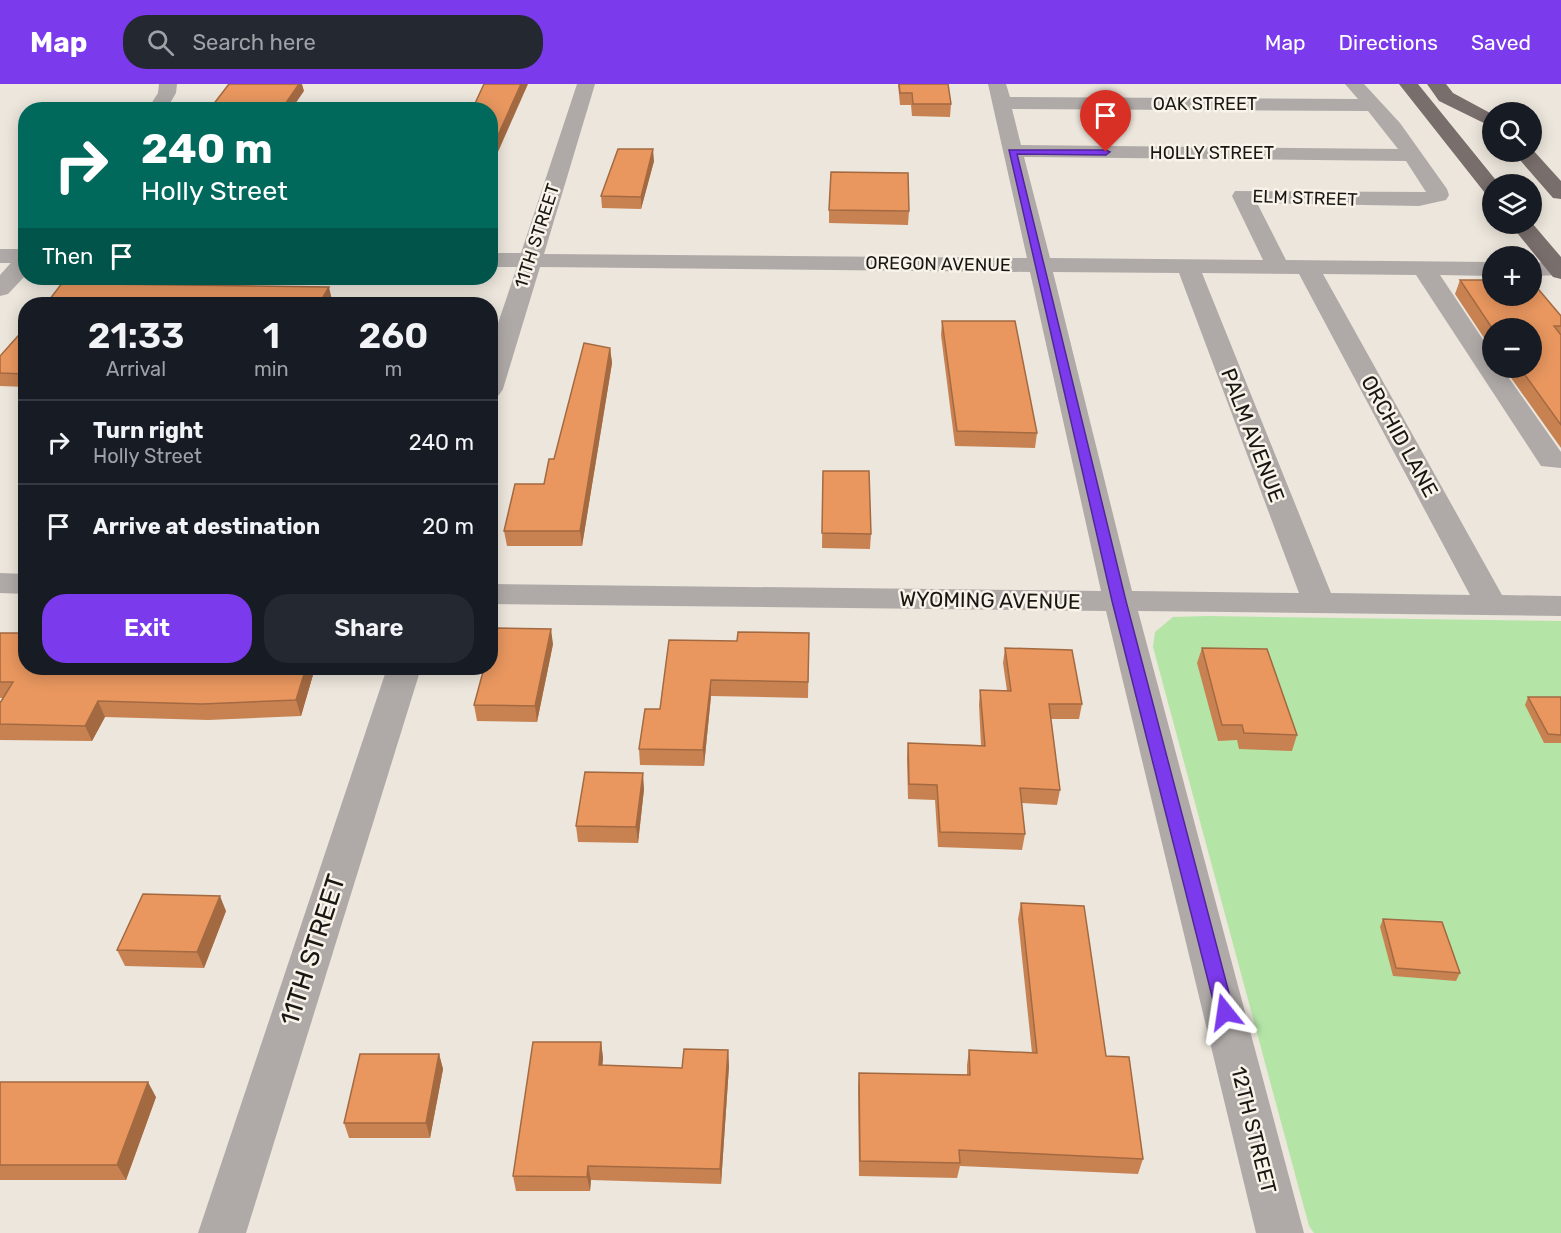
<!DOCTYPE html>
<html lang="en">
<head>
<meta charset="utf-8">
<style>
  body { margin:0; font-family:Rubik,sans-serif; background:#242831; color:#f1f3f6; height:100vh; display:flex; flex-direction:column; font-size:22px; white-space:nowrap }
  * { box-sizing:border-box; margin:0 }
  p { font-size:20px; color:#9ea1a6 }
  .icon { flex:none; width:33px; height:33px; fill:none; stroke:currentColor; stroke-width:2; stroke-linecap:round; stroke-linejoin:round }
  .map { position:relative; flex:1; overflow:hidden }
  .side { position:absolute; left:18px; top:213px; width:480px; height:378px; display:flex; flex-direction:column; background:#171b24; border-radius:24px; box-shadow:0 3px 15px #0003 }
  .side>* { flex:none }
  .banner { position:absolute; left:18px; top:18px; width:480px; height:183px; border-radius:24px; box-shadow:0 3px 15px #0003; background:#00695c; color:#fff; overflow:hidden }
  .buttons { position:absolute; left:1482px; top:18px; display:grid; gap:12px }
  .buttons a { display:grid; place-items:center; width:60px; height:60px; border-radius:50%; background:#171b24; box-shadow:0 3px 15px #0003; font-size:30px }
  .pin { position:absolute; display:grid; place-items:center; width:51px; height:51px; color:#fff; margin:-62px -26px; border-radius:50% 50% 50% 0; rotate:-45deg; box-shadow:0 0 6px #0007 }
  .pin .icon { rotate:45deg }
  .me { position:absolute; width:66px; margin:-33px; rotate:345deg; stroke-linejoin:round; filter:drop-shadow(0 0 4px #0008) }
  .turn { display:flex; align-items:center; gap:21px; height:126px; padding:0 24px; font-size:27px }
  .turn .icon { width:78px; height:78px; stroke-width:2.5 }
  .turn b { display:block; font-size:42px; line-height:51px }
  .then { display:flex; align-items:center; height:57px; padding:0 24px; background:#0003; gap:12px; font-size:22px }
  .eta { display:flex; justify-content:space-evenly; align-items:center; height:102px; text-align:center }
  .eta b { font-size:36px; font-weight:600; line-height:42px }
  .cta { display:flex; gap:12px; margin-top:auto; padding:12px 24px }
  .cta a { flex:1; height:69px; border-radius:24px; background:#7c3aed; color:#fff; font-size:24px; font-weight:600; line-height:69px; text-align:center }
  .cta a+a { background:#242831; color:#f1f3f6 }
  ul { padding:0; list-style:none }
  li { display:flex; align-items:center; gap:18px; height:84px; padding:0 24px; border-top:2px solid #363941 }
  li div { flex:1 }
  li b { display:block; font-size:22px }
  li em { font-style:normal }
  header { display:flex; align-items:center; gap:36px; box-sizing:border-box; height:84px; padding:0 30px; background:#7c3aed; color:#fff }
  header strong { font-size:28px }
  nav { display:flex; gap:33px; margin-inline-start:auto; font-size:21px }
  .search { width:420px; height:54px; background:#242831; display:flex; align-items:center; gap:15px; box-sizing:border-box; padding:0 21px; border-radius:24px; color:#9ea1a6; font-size:22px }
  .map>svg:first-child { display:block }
  .green { fill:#b4e5a7 }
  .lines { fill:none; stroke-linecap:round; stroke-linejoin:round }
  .minor { fill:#afaaa8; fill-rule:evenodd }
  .tertiary { fill:#afaaa8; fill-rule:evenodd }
  .trunk { fill:#786e6b; fill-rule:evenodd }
  .wall { fill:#c88252 }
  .shaded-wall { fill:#a36a42 }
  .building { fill:#e9975f; stroke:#a36a42; stroke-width:1.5 }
  .route { fill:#7c3aed; stroke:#51269a; stroke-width:1.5 }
  .labels { text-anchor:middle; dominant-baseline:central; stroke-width:5; stroke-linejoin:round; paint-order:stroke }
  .far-street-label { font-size:18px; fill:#181713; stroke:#f9f3ea }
  .street-label { font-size:21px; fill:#181713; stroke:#f9f3ea }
  .near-street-label { font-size:26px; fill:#181713; stroke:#f9f3ea }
</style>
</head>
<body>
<header>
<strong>Map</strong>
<div class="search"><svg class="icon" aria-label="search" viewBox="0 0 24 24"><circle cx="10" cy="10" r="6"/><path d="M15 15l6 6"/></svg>Search here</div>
<nav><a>Map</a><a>Directions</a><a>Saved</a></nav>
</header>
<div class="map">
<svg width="1561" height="1149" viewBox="0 0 1561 1149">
  <rect width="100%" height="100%" fill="#ece6dc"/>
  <polygon class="green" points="1208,532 1561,537 1561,1149 1314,1149 1309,1142 1153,563 1155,548 1173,533"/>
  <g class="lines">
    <g class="minor">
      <path d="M577,0H595L544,170L1027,174L988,0H1006L1010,13L1358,15L1345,0H1364L1400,39L1447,105L1449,111L1446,116L1419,122L1257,119L1286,176L1492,178V192L1440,191L1492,269V284H1502L1561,368V384L1541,382L1416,191L1323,190L1502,511L1561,512V532L1138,527L1304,1149H1256L1106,527L490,520V500L1101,507L1030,188L540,183L503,305L499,311L490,313V263L517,183H490V169H521ZM1012,25L1368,27L1398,65L1021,61ZM1024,73L1406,77L1426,108L1235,107L1232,112L1263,176L1050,174ZM1053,188L1179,189L1299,509L1132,507ZM1202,189L1299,190L1470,511L1331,509Z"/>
      <rect x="0" y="165" width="26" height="14"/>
      <polygon points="1532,178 1561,179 1561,191 1532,192"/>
      <polygon points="0,489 26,490 26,510 0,509"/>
      <polygon points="387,584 421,584 246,1149 198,1149"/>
    </g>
    <g class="tertiary">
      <polygon points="159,0 177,0 176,9 166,26 147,26 158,9"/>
      <polygon points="26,169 26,191 8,210 0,212 0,191 18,171"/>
    </g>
    <g class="trunk">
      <polygon points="1399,0 1418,0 1499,100 1492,100 1492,111 1485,109"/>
      <polygon points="1427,0 1446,0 1453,9 1492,30 1492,43 1439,17"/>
      <polygon points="1532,65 1561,97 1561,115 1553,114 1513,68 1532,68"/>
      <polygon points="1532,139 1561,173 1561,195 1553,193 1510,140"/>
    </g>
  </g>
  <g class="wall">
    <polygon points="898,0 948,0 951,20 950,33 912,32 911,21 900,21"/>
    <polygon points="654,77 641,125 602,124 601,112"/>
    <polygon points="829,126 909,127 908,141 829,139"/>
    <polygon points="1460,196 1561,232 1561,364 1504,284 1532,284 1492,244 1492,266 1455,210"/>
    <polygon points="942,237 1037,349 1035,364 955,362 941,251"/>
    <polygon points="26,243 26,303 0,302 0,272"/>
    <polygon points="610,264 612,279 582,462 507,462 504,447 544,400 554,375"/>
    <polygon points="823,387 871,450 870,465 822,464"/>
    <polygon points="26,430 26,454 19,440"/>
    <polygon points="0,549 26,584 315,584 301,632 208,636 105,633 92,657 0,656 0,619 3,614 0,614"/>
    <polygon points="809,549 808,614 711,612 704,682 640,681 639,665 660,625 737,557"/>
    <polygon points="553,560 537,638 477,637 474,621"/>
    <polygon points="1005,564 1082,620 1079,635 1051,635 1060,706 1057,721 1022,719 1025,750 1022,766 938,763 935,716 908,715 907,674 908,659 981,661 979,621 980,606 1007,607 1003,579"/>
    <polygon points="1202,564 1297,651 1292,667 1239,665 1237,656 1218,657 1197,579"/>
    <polygon points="1528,613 1561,613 1561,659 1544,659 1525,621"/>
    <polygon points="644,705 638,759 578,758 576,742"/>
    <polygon points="1021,819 1106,972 1143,1075 1138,1090 960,1082 957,1094 859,1092 858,1004 859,989 967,991 967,981 969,966 1032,969 1018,835"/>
    <polygon points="226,827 204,884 125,882 117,866"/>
    <polygon points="1383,835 1460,889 1456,897 1393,892 1380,843"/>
    <polygon points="601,958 603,974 602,982 682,984 728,966 729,982 721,1100 591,1096 590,1107 516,1107 513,1092"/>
    <polygon points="439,970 443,985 430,1054 349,1054 344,1039"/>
    <polygon points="0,998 156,1013 126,1096 0,1096"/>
  </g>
  <g class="shaded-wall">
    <polygon points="299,0 302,0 304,7 291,26 281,26"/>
    <polygon points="521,0 528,0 490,86 490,69"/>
    <polygon points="653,65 654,77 641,125 641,113"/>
    <polygon points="107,194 112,194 115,202 103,200"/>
    <polygon points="329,203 332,216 329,220 319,220"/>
    <polygon points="610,264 612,279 582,462 580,447"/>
    <polygon points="551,545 553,560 537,638 535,622"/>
    <polygon points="306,584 315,584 301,632 296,616"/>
    <polygon points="711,596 711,612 704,682 703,666"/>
    <polygon points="98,617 105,633 92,657 85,642"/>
    <polygon points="643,689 644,705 638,759 636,743"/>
    <polygon points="220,812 226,827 204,884 197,868"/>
    <polygon points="601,958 603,974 601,997 599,981"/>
    <polygon points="728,966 729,982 721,1100 720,1085"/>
    <polygon points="439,970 443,985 430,1054 426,1039"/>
    <polygon points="148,998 156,1013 126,1096 117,1081"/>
    <polygon points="588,1082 591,1096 590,1107 587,1093"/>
  </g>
  <g class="building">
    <polygon points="229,0 299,0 281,26 209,26"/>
    <polygon points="484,0 521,0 490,69 490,26 472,26"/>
    <polygon points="899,0 948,0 951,20 913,20 912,9 900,9"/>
    <polygon points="618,65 653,65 641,113 601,112"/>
    <polygon points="831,88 908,89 909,127 829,126"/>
    <polygon points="66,194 107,194 103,200 329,203 319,220 46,220"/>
    <polygon points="1460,196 1492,196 1492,212 1532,212 1532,200 1534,200 1561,232 1561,242 1554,242 1561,251 1561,341 1520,284 1532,284 1532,244 1492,244"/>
    <polygon points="942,237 1015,237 1037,349 957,347"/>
    <polygon points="26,243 26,290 0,289 0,272"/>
    <polygon points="584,259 610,264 580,447 504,447 515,400 544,400 549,375 554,375"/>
    <polygon points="823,387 869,387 871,450 822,449"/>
    <polygon points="26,430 26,440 19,440"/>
    <polygon points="494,544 551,545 535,622 474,621 484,584 490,584 490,559"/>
    <polygon points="738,548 809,549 808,598 711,596 703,666 639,665 645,625 660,625 669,556 737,557"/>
    <polygon points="0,549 26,549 26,584 306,584 296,616 202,620 98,617 85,642 0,640 0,619 13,598 0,598"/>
    <polygon points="1005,564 1072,566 1082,620 1049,620 1060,706 1020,704 1025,750 940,748 937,701 909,700 908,659 985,662 980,606 1011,607"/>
    <polygon points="1202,564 1267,565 1297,651 1244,649 1242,641 1222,641"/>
    <polygon points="1528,613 1561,613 1561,651 1548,650"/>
    <polygon points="585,688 643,689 636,743 576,742"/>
    <polygon points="143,810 220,812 197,868 117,866"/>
    <polygon points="1021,819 1084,822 1106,972 1129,973 1143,1075 959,1066 960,1079 860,1077 859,989 970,991 969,966 1037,969"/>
    <polygon points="1383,835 1442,838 1460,889 1396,884"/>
    <polygon points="533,958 601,958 599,981 682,984 684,965 728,966 720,1085 588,1082 587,1093 513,1092"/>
    <polygon points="360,970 439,970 426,1039 344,1039"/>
    <polygon points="0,998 148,998 117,1081 0,1081"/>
  </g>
  <polygon class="route" points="1009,66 1106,66 1110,68 1106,71 1017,70 1126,517 1234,928 1231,933 1225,935 1219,933 1216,928 1112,517"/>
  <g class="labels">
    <g class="far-street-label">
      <text x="1205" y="20">OAK STREET</text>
      <text x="1212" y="69">HOLLY STREET</text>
      <text transform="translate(1305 114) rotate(2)">ELM STREET</text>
      <text transform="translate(537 152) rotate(-72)">11TH STREET</text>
      <text transform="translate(938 180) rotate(1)">OREGON AVENUE</text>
    </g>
    <g class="street-label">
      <text transform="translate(1253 351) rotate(69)">PALM AVENUE</text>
      <text transform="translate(1400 352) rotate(61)">ORCHID LANE</text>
      <text transform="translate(990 516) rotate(1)">WYOMING AVENUE</text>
      <text transform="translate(1254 1046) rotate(76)">12TH STREET</text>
    </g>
    <g class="near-street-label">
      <text transform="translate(313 866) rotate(-72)">11TH STREET</text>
    </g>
  </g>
</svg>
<div class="buttons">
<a><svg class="icon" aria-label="search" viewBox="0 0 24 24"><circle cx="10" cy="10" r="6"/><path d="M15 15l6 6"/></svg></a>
<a><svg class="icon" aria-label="layers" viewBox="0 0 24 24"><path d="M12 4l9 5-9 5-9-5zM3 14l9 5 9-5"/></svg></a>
<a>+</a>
<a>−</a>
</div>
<div class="pin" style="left:1106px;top:68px;background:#d93025"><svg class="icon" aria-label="arrive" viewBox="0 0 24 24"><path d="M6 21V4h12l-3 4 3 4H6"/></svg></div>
<svg class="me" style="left:1225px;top:928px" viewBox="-20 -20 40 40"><path d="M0-17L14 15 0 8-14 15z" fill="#7c3aed" stroke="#fff" stroke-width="4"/></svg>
<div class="banner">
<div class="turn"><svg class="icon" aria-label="right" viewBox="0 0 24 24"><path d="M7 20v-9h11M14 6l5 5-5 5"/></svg><div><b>240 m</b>Holly Street</div></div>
<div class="then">Then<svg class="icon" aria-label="arrive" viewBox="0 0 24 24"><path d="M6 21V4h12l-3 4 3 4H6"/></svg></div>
</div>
<section class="side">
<div class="eta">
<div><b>21:33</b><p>Arrival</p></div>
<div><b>1</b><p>min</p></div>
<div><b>260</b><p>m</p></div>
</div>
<ul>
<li><svg class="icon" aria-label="right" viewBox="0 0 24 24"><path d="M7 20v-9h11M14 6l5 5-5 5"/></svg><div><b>Turn right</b><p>Holly Street</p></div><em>240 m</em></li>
<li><svg class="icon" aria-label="arrive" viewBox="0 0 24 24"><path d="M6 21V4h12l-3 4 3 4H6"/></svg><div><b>Arrive at destination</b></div><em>20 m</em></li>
</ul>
<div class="cta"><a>Exit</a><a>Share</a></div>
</section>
</div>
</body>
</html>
